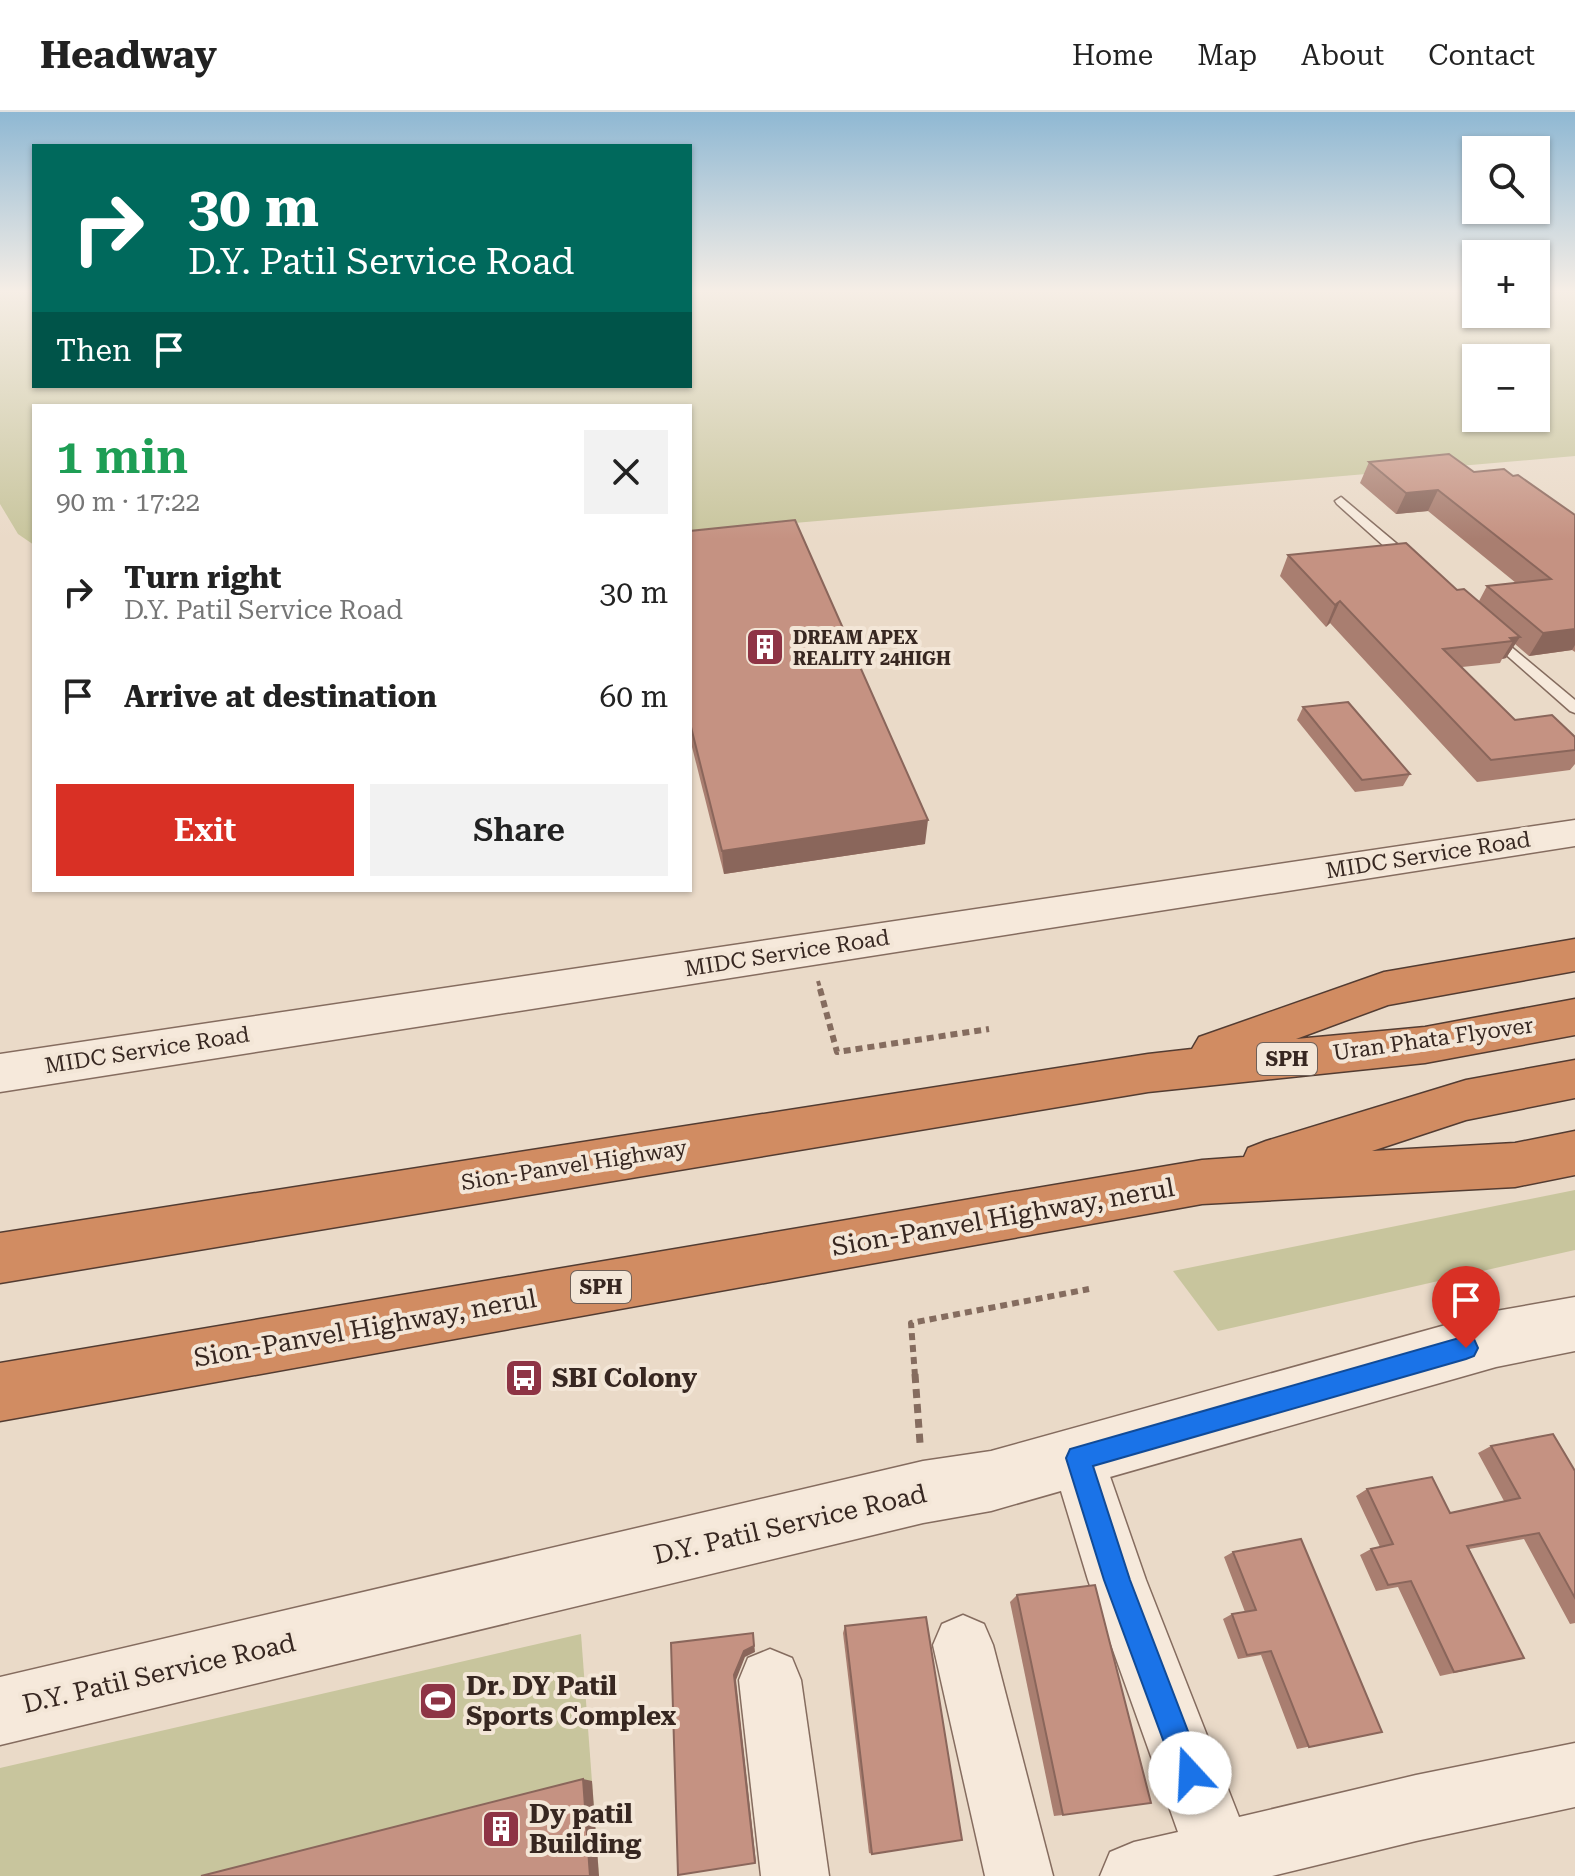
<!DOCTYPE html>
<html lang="en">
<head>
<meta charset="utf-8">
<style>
  body { margin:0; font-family:"Roboto Serif",serif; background:#f2f2f2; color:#222; height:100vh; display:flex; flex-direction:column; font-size:30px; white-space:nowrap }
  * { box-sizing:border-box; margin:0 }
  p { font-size:26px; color:#767676 }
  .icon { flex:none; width:44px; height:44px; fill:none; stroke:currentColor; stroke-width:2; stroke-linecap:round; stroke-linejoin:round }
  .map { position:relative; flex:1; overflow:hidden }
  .details { position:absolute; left:32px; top:292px; width:660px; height:488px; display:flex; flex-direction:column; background:#fff; border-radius:0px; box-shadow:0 2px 6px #0004 }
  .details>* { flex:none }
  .hud { position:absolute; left:32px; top:32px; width:660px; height:244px; border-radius:0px; box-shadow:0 2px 6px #0004; background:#00695c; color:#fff; overflow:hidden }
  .controls { position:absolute; left:1462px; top:24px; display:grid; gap:16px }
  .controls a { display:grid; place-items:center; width:88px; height:88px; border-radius:0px; background:#fff; box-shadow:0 2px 6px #0004; font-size:40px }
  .pin { position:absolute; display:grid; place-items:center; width:68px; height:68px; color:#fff; margin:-82px -34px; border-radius:50% 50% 50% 0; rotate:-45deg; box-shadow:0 0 8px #0007 }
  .pin .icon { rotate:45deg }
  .me { position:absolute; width:88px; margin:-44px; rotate:340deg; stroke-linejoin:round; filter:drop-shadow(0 0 6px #0008) }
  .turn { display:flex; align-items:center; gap:28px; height:168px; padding:0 24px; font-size:36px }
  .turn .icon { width:104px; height:104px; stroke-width:2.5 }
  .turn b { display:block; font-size:56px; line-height:68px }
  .then { display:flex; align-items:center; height:76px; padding:0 24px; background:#0003; gap:16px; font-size:30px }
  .round { display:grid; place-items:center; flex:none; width:84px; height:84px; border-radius:0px; background:#f2f2f2 }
  .summary { display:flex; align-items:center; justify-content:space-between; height:136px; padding:0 24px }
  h1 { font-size:48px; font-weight:600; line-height:60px; color:#1e9e55 }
  .action { display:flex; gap:16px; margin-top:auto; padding:16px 24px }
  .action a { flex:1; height:92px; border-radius:0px; background:#d93025; color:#fff; font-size:32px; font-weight:600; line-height:92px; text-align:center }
  .action a+a { background:#f2f2f2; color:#222 }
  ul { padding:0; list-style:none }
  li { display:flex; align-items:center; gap:24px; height:104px; padding:0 24px }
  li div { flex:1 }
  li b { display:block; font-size:30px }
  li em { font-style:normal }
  header { display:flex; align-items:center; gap:48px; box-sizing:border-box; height:112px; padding:0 40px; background:#fff; border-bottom:2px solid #e0e0e0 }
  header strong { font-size:38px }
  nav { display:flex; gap:44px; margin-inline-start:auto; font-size:28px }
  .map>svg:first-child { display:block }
  .green { fill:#c8c59d; fill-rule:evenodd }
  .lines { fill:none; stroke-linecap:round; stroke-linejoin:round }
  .service-casing { stroke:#856c5f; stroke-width:3 }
  .minor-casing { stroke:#856c5f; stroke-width:3 }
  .tertiary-casing { stroke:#856c5f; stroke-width:3 }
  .motorway-casing { stroke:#533c32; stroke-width:3 }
  .path-far2 { stroke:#856c5f; stroke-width:4; stroke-dasharray:5 3; stroke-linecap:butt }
  .path-far1 { stroke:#856c5f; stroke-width:6; stroke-dasharray:7 5; stroke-linecap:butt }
  .path { stroke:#856c5f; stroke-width:7; stroke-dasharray:9 6; stroke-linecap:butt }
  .service { fill:#f6e9db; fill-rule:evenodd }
  .minor { fill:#f6e9db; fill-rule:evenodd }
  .tertiary { fill:#f6e9db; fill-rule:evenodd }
  .motorway { fill:#d18c62; fill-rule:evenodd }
  .wall { fill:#a97e70 }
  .shaded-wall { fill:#8a665b }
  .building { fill:#c59282; stroke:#8a665b; stroke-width:2 }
  .route { fill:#1a73e8; stroke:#114b97; stroke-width:2 }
  .labels { text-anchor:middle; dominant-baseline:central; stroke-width:8; stroke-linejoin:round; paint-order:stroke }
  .far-poi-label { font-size:18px; font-weight:bold; fill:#372721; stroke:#f3e6d7; text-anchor:start }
  .shield { fill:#f3e6d7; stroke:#6f6058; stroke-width:2 }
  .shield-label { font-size:20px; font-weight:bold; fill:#372721 }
  .street-label { font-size:22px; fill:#372721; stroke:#f3e6d7 }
  .near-street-label { font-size:26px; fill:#372721; stroke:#f3e6d7 }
  .near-poi-label { font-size:26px; font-weight:bold; fill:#372721; stroke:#f3e6d7; text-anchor:start }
</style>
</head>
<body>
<header>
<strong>Headway</strong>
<nav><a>Home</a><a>Map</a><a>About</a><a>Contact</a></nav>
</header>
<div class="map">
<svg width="1575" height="1764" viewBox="0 0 1575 1764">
  <rect width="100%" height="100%" fill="#eadac8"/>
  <g class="green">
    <path d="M0,180H34V274H690V180H1476V202H1536V180H1575V344L690,420V294H34V433L18,422L0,392ZM1476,246H1536V306H1476Z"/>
    <polygon points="1575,1078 1575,1138 1218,1219 1173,1159"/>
    <polygon points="581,1522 599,1764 0,1764 0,1656"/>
  </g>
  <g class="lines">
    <g class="service-casing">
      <g id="service">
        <polygon points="1341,385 1415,447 1415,453 1405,453 1337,392 1335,389"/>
        <polygon points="1491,518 1575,588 1575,601 1570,599 1486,525 1486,519"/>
      </g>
    </g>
    <g class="minor-casing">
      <g id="minor">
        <polygon points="1078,1319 1097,1327 1146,1468 1239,1705 1416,1663 1575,1631 1575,1695 1416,1729 1272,1764 1100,1764 1110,1740 1134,1730 1178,1720 1088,1468 1051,1346 1059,1327"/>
        <polygon points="963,1503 984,1512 993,1533 1053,1764 985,1764 933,1533 942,1512"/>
        <polygon points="770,1537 792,1546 801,1568 829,1764 761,1764 739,1568 748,1546"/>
      </g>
    </g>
    <g class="tertiary-casing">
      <g id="tertiary">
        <polygon points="1575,708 1575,734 0,980 0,942"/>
        <polygon points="1575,1185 1575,1239 1496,1255 991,1399 923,1411 0,1633 0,1565 923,1349 991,1339 1496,1199"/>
      </g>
    </g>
    <g class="motorway-casing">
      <g id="motorway">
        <polygon points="1575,827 1575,859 1388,893 1296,927 1425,915 1575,887 1575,923 1425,951 1148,980 0,1171 0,1121 1148,942 1192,937 1199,925 1384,860"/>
        <polygon points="1575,948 1575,986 1466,1008 1372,1039 1515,1031 1575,1019 1575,1063 1515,1075 1202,1092 0,1309 0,1251 1202,1048 1244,1045 1248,1036 1266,1029 1466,968"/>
      </g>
    </g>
    <polyline class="path-far2" points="818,869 821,879"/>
    <g class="path-far1">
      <polyline points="820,877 837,940 989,917"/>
      <polyline points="915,1264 911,1211 1089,1177"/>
    </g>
    <polyline class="path" points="915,1262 920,1331"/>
    <use href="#service" class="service"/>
    <use href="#minor" class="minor"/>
    <use href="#tertiary" class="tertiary"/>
    <use href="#motorway" class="motorway"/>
  </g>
  <g class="wall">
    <polygon points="1369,350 1513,364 1575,403 1575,540 1572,538 1529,544 1515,532 1506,546 1502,547 1500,551 1462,555 1515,608 1575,625 1575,652 1570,658 1477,670 1330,511 1326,515 1280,464 1288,443 1457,478 1479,489 1487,474 1516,471 1428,399 1396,402 1360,371"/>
    <polygon points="690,419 925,732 724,762 690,627"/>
    <polygon points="1303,595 1410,662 1403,674 1355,680 1297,608"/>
    <polygon points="1491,1334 1575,1359 1575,1511 1570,1512 1524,1427 1469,1437 1524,1546 1440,1564 1398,1475 1376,1479 1360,1443 1371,1437 1380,1435 1356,1384 1367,1377 1450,1401 1504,1389 1478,1341"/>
    <polygon points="1233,1440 1382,1620 1297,1637 1261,1543 1238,1547 1223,1507 1232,1502 1245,1500 1224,1445"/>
    <polygon points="1017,1483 1063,1703 1054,1704 1010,1490"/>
    <polygon points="845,1514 872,1742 869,1741 843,1521"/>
  </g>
  <g class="shaded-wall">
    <polygon points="1438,378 1428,399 1396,402 1406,381"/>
    <polygon points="1340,489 1330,511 1326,515 1335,493"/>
    <polygon points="1575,517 1575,533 1572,538 1529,544 1543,521"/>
    <polygon points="1520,525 1506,546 1502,547 1513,529 1510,526"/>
    <polygon points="928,708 925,732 724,762 722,739"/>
    <polygon points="753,1521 755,1540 745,1545 736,1568 756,1750 755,1751 734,1563 744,1539"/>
    <polygon points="583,1667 592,1669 599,1764 590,1764"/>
  </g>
  <g class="building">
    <polygon points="1449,342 1474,360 1504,357 1513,364 1518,363 1575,403 1575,517 1543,521 1487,474 1551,467 1438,378 1406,381 1369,350"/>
    <polygon points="795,408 928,708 722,739 690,611 690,419"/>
    <polygon points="1406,431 1457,478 1464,477 1520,525 1510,526 1513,529 1443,537 1515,608 1552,603 1575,625 1575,638 1491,648 1340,489 1335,493 1288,443"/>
    <polygon points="1348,590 1410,662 1362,668 1303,595"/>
    <polygon points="1553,1322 1575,1359 1575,1486 1539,1421 1467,1434 1524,1546 1454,1560 1411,1469 1388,1473 1371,1437 1393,1432 1367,1377 1432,1365 1450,1401 1520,1386 1491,1334"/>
    <polygon points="1301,1427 1382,1620 1309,1635 1271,1539 1247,1543 1232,1502 1256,1498 1233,1440"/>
    <polygon points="1095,1473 1151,1691 1063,1703 1017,1483"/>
    <polygon points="926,1505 962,1728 872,1742 845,1514"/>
    <polygon points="753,1521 754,1534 744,1539 734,1563 755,1751 678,1763 671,1531"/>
    <polygon points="583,1667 590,1764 201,1764"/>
  </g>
  <linearGradient id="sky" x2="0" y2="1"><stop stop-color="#8fb8d3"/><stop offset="0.42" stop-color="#f6eee6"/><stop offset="1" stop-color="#f6eee6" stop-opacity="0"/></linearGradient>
  <rect width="1575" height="427" fill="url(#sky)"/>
  <polygon class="route" points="1466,1224 1474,1227 1478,1236 1474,1244 1466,1247 1093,1354 1130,1468 1204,1661 1200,1671 1190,1675 1179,1671 1104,1468 1066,1346 1070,1337"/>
  <defs>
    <g id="building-square" transform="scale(2)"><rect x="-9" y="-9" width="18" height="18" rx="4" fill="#8e3445" stroke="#f3e6d7"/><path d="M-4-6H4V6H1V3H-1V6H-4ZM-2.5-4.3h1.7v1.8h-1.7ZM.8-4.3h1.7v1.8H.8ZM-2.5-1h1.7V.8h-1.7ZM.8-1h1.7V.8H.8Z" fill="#fff"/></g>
    <g id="bus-square" transform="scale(2)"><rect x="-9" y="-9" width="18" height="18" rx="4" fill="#8e3445" stroke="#f3e6d7"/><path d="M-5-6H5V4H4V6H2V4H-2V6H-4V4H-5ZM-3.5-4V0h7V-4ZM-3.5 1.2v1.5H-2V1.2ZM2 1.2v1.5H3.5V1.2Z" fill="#fff"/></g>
    <g id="stadium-square" transform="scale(2)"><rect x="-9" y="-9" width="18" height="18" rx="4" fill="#8e3445" stroke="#f3e6d7"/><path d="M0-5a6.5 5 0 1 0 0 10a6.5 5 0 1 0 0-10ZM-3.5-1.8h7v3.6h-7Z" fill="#fff"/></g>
  </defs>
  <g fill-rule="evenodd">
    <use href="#building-square" x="765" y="535"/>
    <use href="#bus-square" x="524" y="1266"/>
    <use href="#stadium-square" x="438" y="1589"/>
    <use href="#building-square" x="501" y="1717"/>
  </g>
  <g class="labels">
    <g class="far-poi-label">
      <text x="793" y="525">DREAM APEX<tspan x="793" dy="21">REALITY 24HIGH</tspan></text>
    </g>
    <g class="shield">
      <rect x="1257" y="931" width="60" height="32" rx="6"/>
      <rect x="571" y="1159" width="60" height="32" rx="6"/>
    </g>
    <g class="shield-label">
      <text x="1287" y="947">SPH</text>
      <text x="601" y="1175">SPH</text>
    </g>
    <g class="street-label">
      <text transform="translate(1428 743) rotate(-9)">MIDC Service Road</text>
      <text transform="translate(787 841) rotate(-9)">MIDC Service Road</text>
      <text transform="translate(1433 927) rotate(-8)">Uran Phata Flyover</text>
      <text transform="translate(147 938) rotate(-9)">MIDC Service Road</text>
      <text transform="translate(574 1053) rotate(-9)">Sion-Panvel Highway</text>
    </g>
    <g class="near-street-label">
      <text transform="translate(1003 1105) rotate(-10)">Sion-Panvel Highway, nerul</text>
      <text transform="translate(365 1216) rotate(-10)">Sion-Panvel Highway, nerul</text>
      <text transform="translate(790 1412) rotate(-13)">D.Y. Patil Service Road</text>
      <text transform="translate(159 1561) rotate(-13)">D.Y. Patil Service Road</text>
    </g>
    <g class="near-poi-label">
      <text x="552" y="1266">SBI Colony</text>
      <text x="466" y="1574">Dr. DY Patil<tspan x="466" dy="30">Sports Complex</tspan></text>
      <text x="529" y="1702">Dy patil<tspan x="529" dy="30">Building</tspan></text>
    </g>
  </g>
</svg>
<div class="controls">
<a><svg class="icon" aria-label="search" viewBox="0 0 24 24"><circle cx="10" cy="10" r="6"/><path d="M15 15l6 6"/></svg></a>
<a>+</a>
<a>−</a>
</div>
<div class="pin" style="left:1466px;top:1236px;background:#d93025"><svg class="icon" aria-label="arrive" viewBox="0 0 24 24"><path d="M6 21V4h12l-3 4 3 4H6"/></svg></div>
<svg class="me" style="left:1190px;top:1661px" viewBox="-20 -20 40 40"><circle r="19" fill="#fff"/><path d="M0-13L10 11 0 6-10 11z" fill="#1a73e8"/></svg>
<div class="hud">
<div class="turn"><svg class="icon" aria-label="right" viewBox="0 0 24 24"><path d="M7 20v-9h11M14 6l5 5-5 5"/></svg><div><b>30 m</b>D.Y. Patil Service Road</div></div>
<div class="then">Then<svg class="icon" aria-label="arrive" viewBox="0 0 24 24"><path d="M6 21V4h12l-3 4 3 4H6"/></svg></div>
</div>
<section class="details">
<div class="summary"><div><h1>1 min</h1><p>90 m · 17:22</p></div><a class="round"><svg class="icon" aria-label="close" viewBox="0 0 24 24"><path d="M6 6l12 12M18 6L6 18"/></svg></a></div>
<ul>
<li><svg class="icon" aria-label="right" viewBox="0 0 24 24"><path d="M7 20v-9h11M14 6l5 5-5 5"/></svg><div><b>Turn right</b><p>D.Y. Patil Service Road</p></div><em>30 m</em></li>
<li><svg class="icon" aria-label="arrive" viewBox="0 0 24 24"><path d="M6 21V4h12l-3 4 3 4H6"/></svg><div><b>Arrive at destination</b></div><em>60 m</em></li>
</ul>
<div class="action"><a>Exit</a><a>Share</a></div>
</section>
</div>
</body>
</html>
